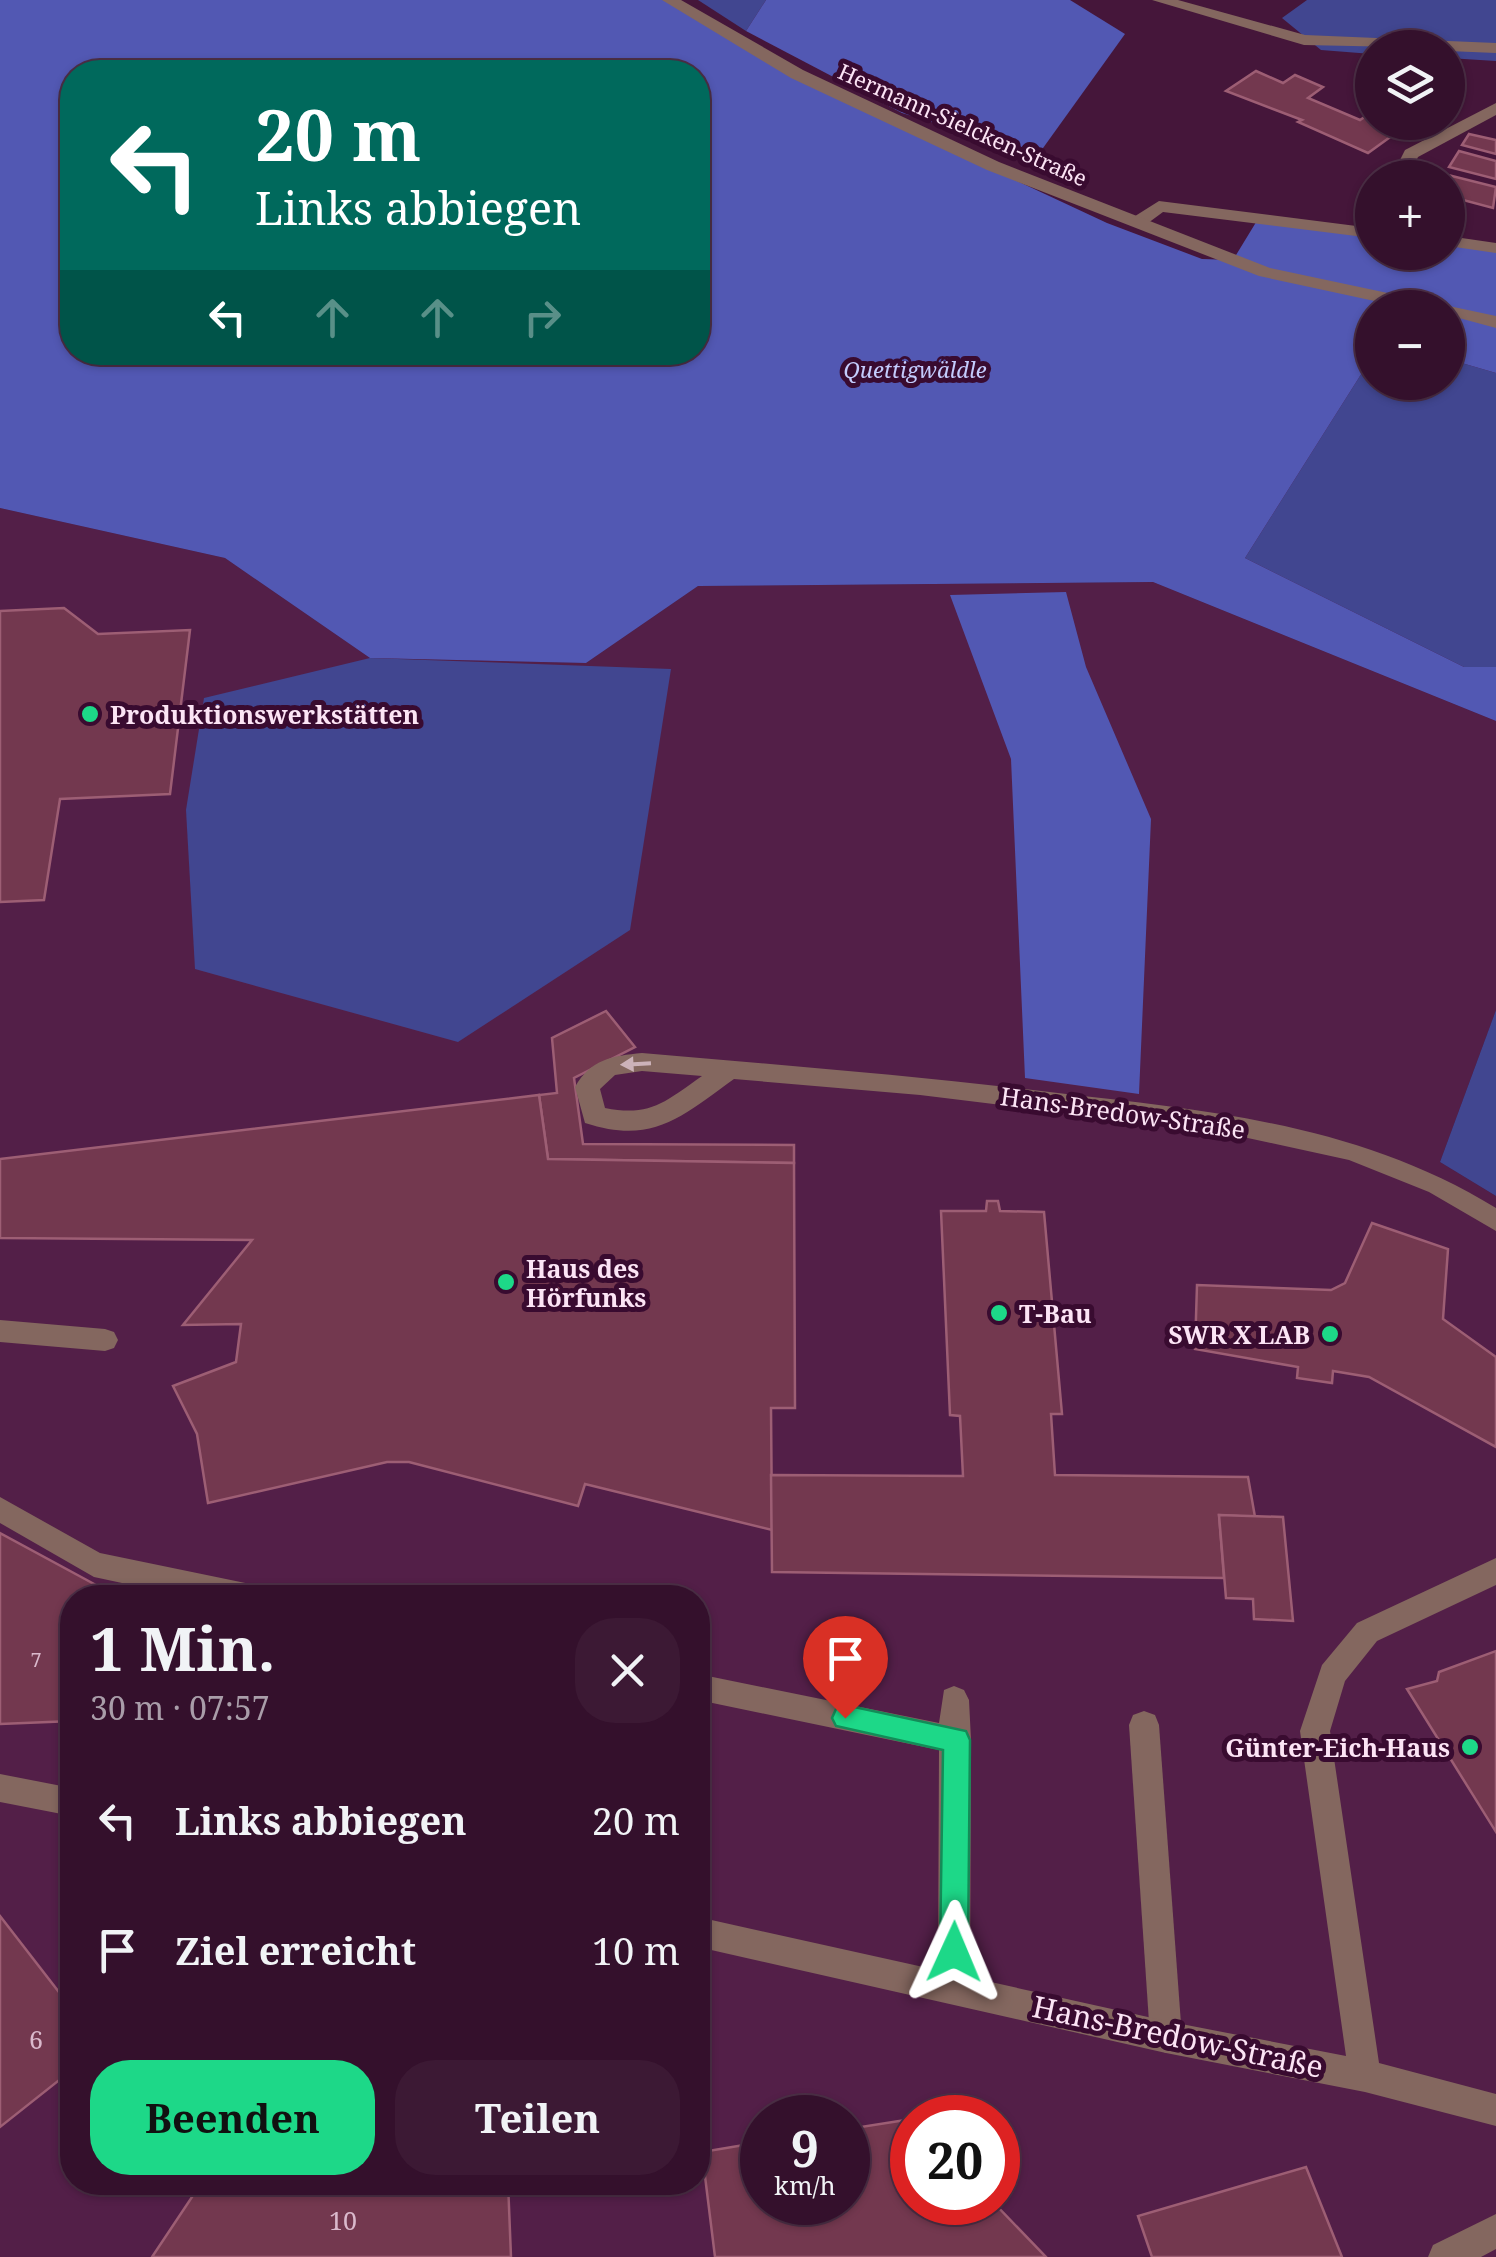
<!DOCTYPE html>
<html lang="de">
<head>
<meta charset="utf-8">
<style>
  body { margin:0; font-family:"Noto Serif",serif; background:#3c1934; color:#f1f3f6; height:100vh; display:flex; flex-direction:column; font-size:38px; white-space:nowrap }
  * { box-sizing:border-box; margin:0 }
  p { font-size:32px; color:#a99da9 }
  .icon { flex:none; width:55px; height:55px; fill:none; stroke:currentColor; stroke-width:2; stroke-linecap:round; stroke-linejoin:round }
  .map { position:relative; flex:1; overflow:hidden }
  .panel { position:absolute; left:60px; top:1585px; width:650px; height:610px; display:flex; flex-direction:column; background:#34102c; border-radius:40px; box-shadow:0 2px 8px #0004,0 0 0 2px #4e3048 }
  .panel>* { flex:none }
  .hud { position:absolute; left:60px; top:60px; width:650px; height:305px; border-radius:40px; box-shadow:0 2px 8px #0004,0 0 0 2px #4e3048; background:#00695c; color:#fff; overflow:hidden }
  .tools { position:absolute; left:1355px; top:30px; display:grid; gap:20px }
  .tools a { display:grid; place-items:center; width:110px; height:110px; border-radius:50%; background:#34102c; box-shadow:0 2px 8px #0004,0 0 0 2px #4e3048; font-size:50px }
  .speed { position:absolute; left:740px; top:2095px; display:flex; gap:20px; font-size:50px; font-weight:700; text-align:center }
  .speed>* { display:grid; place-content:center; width:130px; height:130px; border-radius:50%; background:#34102c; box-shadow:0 2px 8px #0004,0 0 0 2px #4e3048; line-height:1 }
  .speed small { font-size:25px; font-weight:400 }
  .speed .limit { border:15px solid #d22; background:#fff; color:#111 }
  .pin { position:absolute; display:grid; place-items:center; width:85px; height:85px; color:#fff; margin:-102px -42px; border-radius:50% 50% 50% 0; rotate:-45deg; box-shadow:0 0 10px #0007 }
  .pin .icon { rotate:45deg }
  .me { position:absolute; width:110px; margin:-55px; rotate:1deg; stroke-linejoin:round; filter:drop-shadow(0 0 8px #0008) }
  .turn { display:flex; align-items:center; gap:35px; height:210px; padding:0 30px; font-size:45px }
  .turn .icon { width:130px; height:130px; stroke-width:2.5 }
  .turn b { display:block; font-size:70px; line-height:85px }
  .lanes { display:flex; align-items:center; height:95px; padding:0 30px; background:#0003; justify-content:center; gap:50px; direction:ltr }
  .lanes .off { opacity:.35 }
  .round { display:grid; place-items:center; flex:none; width:105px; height:105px; border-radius:40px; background:#3c1934 }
  .summary { display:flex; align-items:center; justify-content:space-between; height:170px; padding:0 30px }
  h1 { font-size:60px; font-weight:700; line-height:75px }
  .action { display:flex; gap:20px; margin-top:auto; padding:20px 30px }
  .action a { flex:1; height:115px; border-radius:40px; background:#1dd888; color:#111; font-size:40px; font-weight:700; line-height:115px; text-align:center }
  .action a+a { background:#3c1934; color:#f1f3f6 }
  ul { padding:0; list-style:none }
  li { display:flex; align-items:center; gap:30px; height:130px; padding:0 30px }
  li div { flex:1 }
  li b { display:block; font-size:38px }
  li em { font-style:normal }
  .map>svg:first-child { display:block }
  .built { fill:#531f48; fill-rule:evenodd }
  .green { fill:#414690 }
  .forest { fill:#5258b3; fill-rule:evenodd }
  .building { fill:#73384f; stroke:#9d5e74; stroke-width:2.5 }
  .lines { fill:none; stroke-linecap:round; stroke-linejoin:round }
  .lane { fill:#84675f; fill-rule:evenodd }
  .street { fill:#84675f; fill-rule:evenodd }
  .oneway { fill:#ccb2b9 }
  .route { fill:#1dd888; stroke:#138c58; stroke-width:2.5 }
  .poi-dot { fill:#1dd888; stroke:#390b30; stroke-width:4 }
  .labels { text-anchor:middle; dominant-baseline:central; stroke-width:10; stroke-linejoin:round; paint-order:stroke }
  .number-label { font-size:20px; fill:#dab9cc }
  .far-street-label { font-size:22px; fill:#fce4f5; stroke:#390b30 }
  .far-park-label { font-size:22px; font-style:italic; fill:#c4ccfd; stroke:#390b30 }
  .poi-label { font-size:25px; font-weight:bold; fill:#fce4f5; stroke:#390b30; text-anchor:start }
  .street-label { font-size:25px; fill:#fce4f5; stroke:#390b30 }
  .near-number-label { font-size:25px; fill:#dab9cc }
  .near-street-label { font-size:30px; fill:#fce4f5; stroke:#390b30 }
</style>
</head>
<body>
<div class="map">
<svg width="1496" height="2257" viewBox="0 0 1496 2257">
  <rect width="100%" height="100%" fill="#45163a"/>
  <path class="built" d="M0,508L225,558L370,658L586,663L698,586L1153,582L1496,721V1010L1440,1162L1496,1196V2257H0ZM72,1598H698V2182H72ZM762,2118H848V2202H762ZM912,2118H998V2202H912Z"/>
  <g class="green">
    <polygon points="698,0 766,0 746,31"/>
    <polygon points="1307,0 1496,0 1496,61 1448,58 1448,48 1372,48 1372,54 1321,50 1282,18"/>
    <polygon points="1372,357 1372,382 1448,382 1448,359 1496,373 1496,667 1464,667 1245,558"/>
    <polygon points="370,658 671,669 630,930 458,1042 195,969 186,810 204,698"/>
    <polygon points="1496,1010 1496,1196 1440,1162"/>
  </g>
  <g class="forest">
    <path d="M0,0H670L904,128L1107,223L1202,259L1233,260L1258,219L1372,233V252H1448V241L1496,248V373L1448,359V308H1372V357L1245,558L1464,667H1496V721L1153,582L698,586L586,663L370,658L225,558L0,508ZM72,72H698V352H72Z"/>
    <polygon points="766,0 1070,0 1125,34 1038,155 902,113 746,31"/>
    <polygon points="1066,592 1086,667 1151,819 1139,1094 1025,1078 1011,759 950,595"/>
  </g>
  <g class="building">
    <polygon points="1256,71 1283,83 1295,75 1323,87 1308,98 1360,120 1372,112 1372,122 1411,122 1368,153 1298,122 1302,120 1226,91"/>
    <polygon points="1469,134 1496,140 1496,154 1462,145"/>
    <polygon points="1459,151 1496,161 1496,179 1449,167"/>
    <polygon points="1444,174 1496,187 1493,208 1448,196"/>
    <polygon points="64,608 98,634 190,630 170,794 60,799 44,900 0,902 0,611"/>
    <polygon points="606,1011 635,1047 574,1078 583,1144 794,1145 794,1163 548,1159 539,1095 557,1093 552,1038"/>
    <polygon points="539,1095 548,1159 794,1163 795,1408 771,1408 772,1530 585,1484 578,1506 409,1462 387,1462 208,1503 197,1434 173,1386 236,1362 241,1324 183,1325 252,1240 0,1238 0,1159"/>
    <polygon points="987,1201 998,1201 1000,1211 1044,1212 1062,1414 1051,1414 1055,1475 1248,1477 1255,1517 1219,1515 1224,1578 772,1572 771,1475 963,1476 960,1416 950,1415 941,1211 986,1211"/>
    <polygon points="1372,1223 1448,1249 1443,1319 1496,1357 1496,1447 1369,1377 1333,1371 1332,1383 1297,1378 1298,1367 1195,1349 1197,1285 1331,1290 1345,1283"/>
    <polygon points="1219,1515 1283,1517 1293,1621 1254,1619 1253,1599 1226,1598"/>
    <polygon points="0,1533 120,1598 72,1598 72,1721 0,1724"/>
    <polygon points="1496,1651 1496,1832 1407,1689 1437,1681 1439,1672"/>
    <polygon points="0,1916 72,2009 72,2070 0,2127"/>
    <polygon points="912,2119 912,2202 993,2202 1046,2257 715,2257 702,2152 762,2142 762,2202 848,2202 848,2129"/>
    <polygon points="1306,2167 1342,2257 1152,2257 1138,2216"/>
    <polygon points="202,2182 508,2182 511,2257 152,2257"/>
  </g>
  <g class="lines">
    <g class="lane">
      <polygon points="1152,0 1178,0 1305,35 1496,43 1496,53 1448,51 1448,48 1304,45"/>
      <polygon points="1496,103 1496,115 1418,157 1408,178 1391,178 1405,150"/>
      <polygon points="1159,201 1372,228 1372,238 1163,212 1144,226 1132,226 1132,218"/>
      <polygon points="1448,236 1496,243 1496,253 1448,246"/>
      <polygon points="0,1320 105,1329 114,1332 118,1340 114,1348 105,1351 0,1342"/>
      <polygon points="0,1497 100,1553 255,1585 265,1589 269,1598 192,1598 94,1577 0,1523"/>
      <polygon points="698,1674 939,1723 944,1690 954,1686 964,1690 969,1700 971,1740 970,1988 965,1999 954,2004 943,1999 938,1988 939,1750 698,1700"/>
      <polygon points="1144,1711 1155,1715 1159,1725 1182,2037 1177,2048 1166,2053 1155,2048 1150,2037 1129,1725 1133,1715"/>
      <polygon points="1496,2214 1496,2249 1481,2257 1428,2257 1433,2245"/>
    </g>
    <g class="street">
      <polygon points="662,0 681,0 803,70 999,162 1270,268 1496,316 1496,328 1448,315 1448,308 1407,308 1259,276 987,170 791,78"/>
      <path d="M642,1053C780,1065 919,1076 1058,1093C1213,1111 1361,1125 1496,1208V1231L1429,1192L1349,1160L1220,1132L920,1095L734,1079C681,1117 653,1145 585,1123L575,1087C591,1059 612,1056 642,1053ZM642,1071L702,1076C665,1102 650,1117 605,1108L600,1089L615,1075Z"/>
      <polygon points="1496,1558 1496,1585 1377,1641 1345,1681 1330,1731 1379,2063 1496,2094 1496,2126 1365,2092 1166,2053 698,1947 698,1917 1166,2021 1346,2056 1300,1731 1322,1665 1357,1623"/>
      <polygon points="0,1774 72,1788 72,1816 0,1802"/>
    </g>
  </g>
  <defs><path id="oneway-solid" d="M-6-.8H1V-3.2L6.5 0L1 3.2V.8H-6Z" transform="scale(2.5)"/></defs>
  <use class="oneway" href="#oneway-solid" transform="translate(636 1064) rotate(177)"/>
  <polygon class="route" points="845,1705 966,1731 970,1740 968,1952 964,1962 954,1966 944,1962 940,1952 943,1750 836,1726 832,1718 836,1709"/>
  <g class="poi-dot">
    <circle cx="90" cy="714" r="10"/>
    <circle cx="506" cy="1282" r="10"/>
    <circle cx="999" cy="1313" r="10"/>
    <circle cx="1330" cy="1334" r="10"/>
    <circle cx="1470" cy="1747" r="10"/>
  </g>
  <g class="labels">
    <g class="number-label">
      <text x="36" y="1659">7</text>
    </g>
    <g class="far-street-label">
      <text transform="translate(963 124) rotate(24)">Hermann-Sielcken-Straße</text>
    </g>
    <g class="far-park-label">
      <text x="915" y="369">Quettigwäldle</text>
    </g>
    <g class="poi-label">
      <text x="110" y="714">Produktionswerkstätten</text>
      <text x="526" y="1268">Haus des<tspan x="526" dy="29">Hörfunks</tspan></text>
      <text x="1019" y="1313">T-Bau</text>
      <text x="1310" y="1334" text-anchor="end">SWR X LAB</text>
      <text x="1450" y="1747" text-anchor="end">Günter-Eich-Haus</text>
    </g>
    <g class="street-label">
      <text transform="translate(1123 1112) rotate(8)">Hans-Bredow-Straße</text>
    </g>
    <g class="near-number-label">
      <text x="36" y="2039">6</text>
      <text x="343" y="2220">10</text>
    </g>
    <g class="near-street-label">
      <text transform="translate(1178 2036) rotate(12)">Hans-Bredow-Straße</text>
    </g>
  </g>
</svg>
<div class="tools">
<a><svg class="icon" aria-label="layers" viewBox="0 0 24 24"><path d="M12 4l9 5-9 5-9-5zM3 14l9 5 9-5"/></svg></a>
<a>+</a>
<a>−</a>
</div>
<div class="speed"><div>9<small>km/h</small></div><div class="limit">20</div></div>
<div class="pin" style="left:845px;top:1718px;background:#d93025"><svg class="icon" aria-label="arrive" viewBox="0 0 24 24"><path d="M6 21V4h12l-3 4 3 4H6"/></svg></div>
<svg class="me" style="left:954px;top:1952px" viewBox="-20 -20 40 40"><path d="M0-17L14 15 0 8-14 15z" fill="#1dd888" stroke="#fff" stroke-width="4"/></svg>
<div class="hud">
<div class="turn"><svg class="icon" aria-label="left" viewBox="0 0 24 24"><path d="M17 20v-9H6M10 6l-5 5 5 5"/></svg><div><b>20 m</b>Links abbiegen</div></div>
<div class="lanes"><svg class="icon" aria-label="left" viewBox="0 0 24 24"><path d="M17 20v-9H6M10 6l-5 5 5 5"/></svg><svg class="icon off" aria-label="ahead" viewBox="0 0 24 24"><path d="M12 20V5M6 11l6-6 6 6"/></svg><svg class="icon off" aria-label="ahead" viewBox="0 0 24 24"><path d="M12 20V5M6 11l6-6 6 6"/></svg><svg class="icon off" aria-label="right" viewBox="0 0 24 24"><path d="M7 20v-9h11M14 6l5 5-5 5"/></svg></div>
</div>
<section class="panel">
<div class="summary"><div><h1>1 Min.</h1><p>30 m · 07:57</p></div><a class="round"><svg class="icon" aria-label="close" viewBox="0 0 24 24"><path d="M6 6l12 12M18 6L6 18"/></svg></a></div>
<ul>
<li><svg class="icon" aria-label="left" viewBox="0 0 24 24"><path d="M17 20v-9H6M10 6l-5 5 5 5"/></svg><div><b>Links abbiegen</b></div><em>20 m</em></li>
<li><svg class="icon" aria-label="arrive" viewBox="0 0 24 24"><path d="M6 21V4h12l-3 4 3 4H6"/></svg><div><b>Ziel erreicht</b></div><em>10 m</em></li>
</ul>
<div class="action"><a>Beenden</a><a>Teilen</a></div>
</section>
</div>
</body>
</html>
